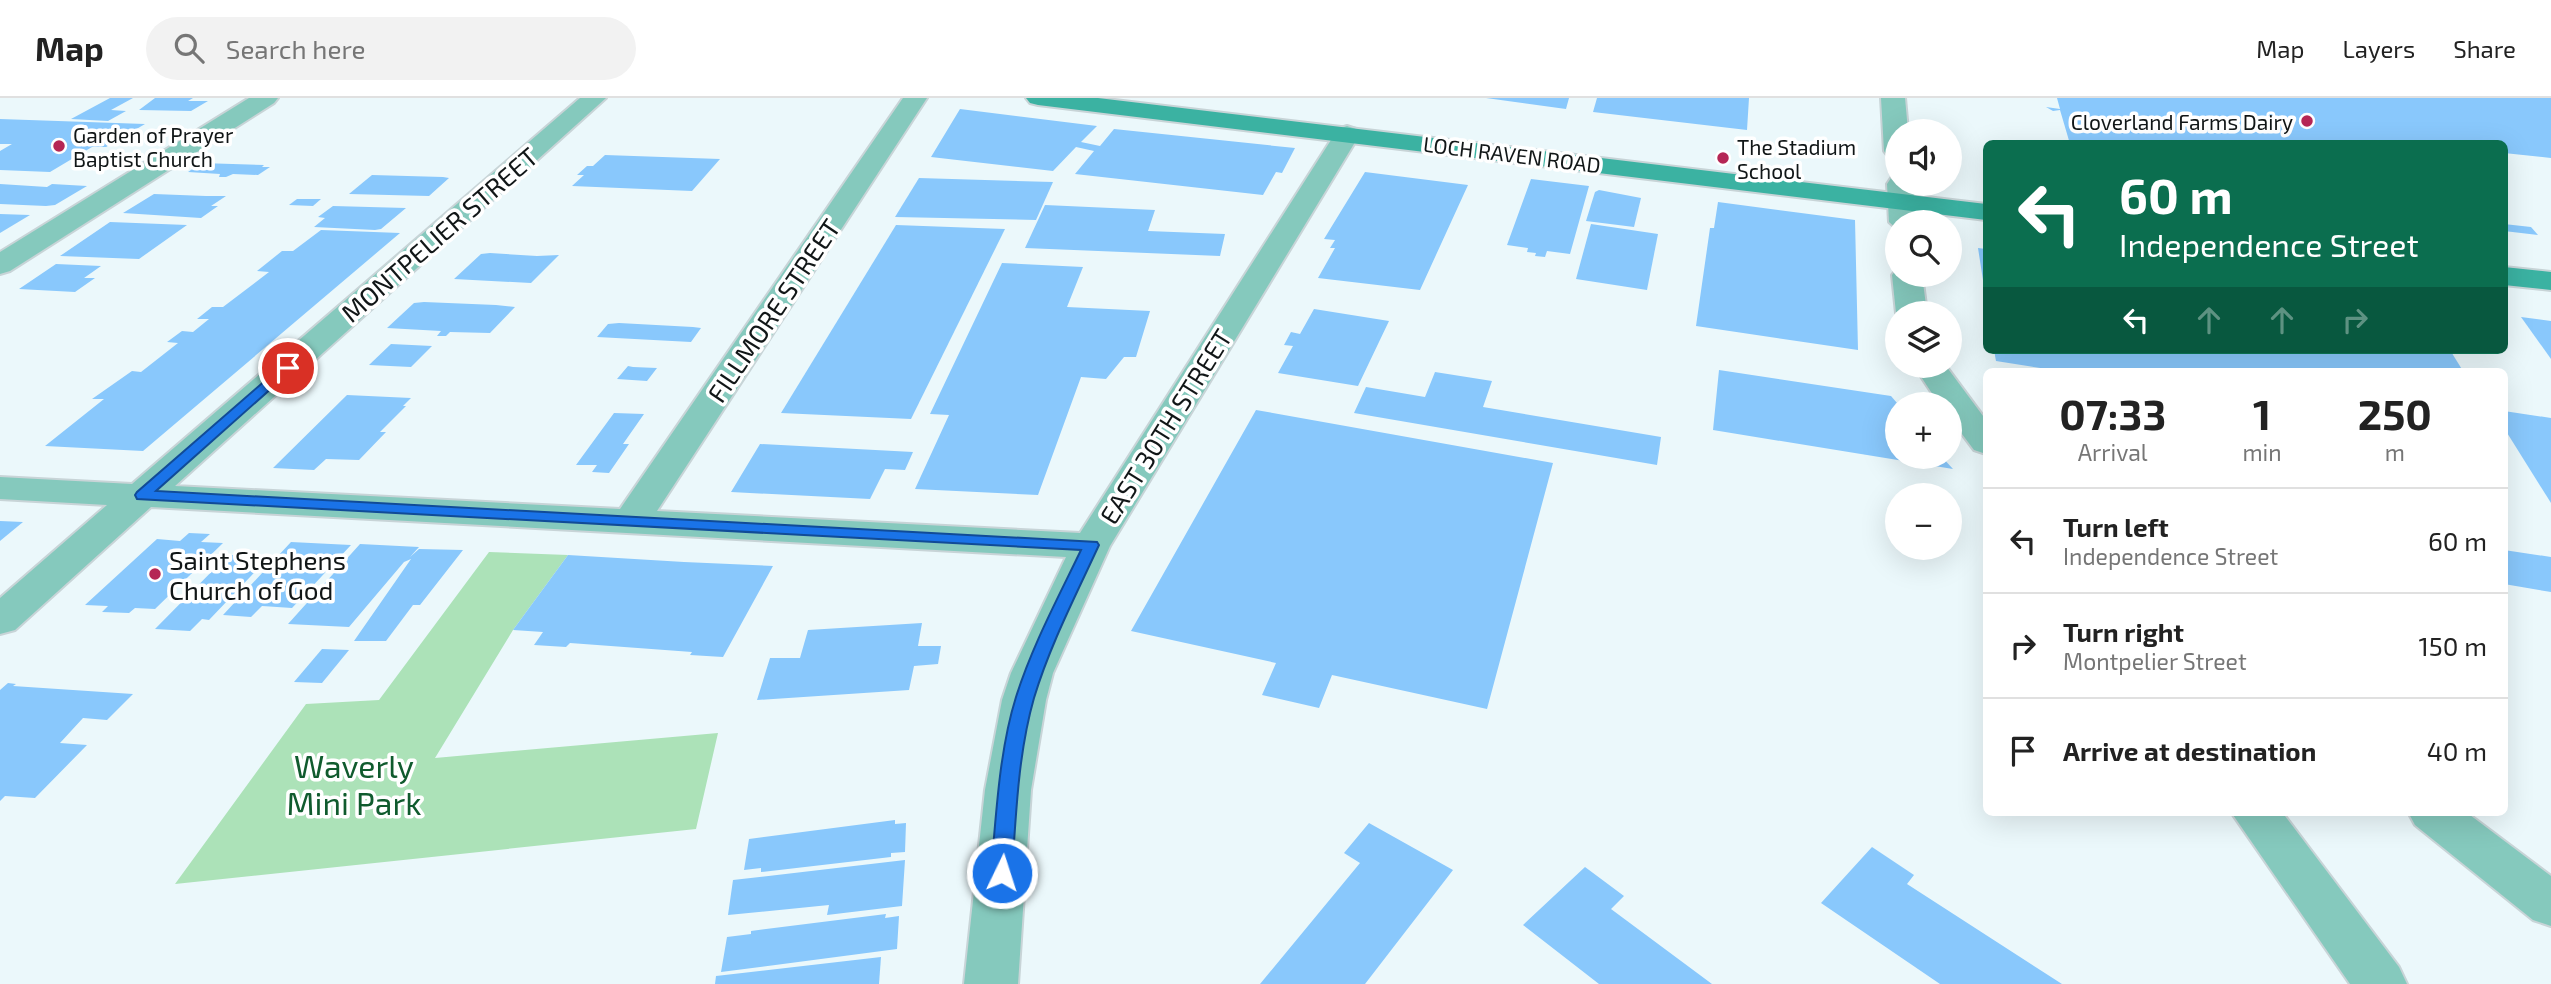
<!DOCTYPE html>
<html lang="en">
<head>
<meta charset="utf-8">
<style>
  body { margin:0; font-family:"Exo 2",sans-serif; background:#f2f2f2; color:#222; height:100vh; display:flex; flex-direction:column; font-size:26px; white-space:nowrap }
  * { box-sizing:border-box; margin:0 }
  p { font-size:23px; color:#767676 }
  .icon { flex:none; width:38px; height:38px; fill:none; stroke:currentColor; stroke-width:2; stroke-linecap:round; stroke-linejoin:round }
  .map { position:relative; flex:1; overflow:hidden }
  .details { position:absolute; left:1983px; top:270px; width:525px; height:448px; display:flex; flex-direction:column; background:#fff; border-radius:10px; box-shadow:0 7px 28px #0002 }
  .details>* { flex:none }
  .top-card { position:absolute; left:1983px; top:42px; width:525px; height:214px; border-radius:10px; box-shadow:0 7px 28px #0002; background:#0b6e4f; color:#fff; overflow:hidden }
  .tools { position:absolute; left:1885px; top:21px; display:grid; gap:14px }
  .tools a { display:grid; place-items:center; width:77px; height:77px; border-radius:50%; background:#fff; box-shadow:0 7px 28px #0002; font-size:35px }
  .pin { position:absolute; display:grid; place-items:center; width:60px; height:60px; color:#fff; margin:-30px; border:4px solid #fff; border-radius:50%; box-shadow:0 2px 7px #0007 }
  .me { position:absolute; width:77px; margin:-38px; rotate:4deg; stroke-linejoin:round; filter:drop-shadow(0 0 5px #0008) }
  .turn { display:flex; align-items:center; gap:24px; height:147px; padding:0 21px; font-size:32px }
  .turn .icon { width:91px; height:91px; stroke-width:2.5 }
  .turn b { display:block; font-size:49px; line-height:60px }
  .lanes { display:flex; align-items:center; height:66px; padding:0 21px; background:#0003; justify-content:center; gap:35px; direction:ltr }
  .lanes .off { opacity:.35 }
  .eta { display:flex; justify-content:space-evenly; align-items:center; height:119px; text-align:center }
  .eta b { font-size:42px; font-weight:700; line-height:49px }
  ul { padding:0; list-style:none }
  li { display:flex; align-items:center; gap:21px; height:105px; padding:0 21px; border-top:2px solid #e0e0e0 }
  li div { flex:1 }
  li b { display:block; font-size:26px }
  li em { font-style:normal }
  header { display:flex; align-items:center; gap:42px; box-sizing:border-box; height:98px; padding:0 35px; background:#fff; border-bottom:2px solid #e0e0e0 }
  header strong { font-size:33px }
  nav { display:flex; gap:38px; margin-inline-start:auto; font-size:24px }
  .search { width:490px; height:63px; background:#f2f2f2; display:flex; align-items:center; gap:18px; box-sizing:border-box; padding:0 24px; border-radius:38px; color:#767676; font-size:26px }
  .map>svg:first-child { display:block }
  .green { fill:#ace2b8 }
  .building { fill:#89c8fc }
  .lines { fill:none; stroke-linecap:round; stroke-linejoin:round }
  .minor-casing { stroke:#c8d4d7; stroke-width:4 }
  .tertiary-casing { stroke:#c8d4d7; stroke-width:4 }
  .secondary-casing { stroke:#c8d4d7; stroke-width:4 }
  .minor { fill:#85c9bd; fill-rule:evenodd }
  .tertiary { fill:#85c9bd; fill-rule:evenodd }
  .secondary { fill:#3bb2a2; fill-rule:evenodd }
  .route { fill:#1a73e8; stroke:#114b97; stroke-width:2 }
  .poi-dot { fill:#b52655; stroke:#fff; stroke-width:2.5 }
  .labels { text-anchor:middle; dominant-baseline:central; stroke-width:7; stroke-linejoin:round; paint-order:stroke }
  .far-poi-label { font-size:21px; fill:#111617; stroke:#fff; text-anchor:start }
  .far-street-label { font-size:21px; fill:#111617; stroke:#fff }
  .street-label { font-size:26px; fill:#111617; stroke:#fff }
  .poi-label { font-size:26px; fill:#111617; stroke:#fff; text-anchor:start }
  .near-park-label { font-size:32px; fill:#105b2e; stroke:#fff }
</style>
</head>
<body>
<header>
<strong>Map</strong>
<div class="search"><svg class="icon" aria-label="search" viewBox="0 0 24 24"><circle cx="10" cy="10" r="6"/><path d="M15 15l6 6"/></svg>Search here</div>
<nav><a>Map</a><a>Layers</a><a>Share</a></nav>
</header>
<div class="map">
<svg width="2551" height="886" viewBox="0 0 2551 886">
  <rect width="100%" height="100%" fill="#ebf8fb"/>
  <polygon class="green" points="489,454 568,457 513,532 435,660 718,635 696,731 175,786 306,606 379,602"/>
  <g class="building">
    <polygon points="110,0 133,0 111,12 126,13 108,23 71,21"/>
    <polygon points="155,0 193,0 188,3 208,3 191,13 139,12"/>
    <polygon points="1486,0 1569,0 1566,11"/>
    <polygon points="1597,0 1749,0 1747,32 1593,14"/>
    <polygon points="2057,0 2551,0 2551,60 2504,55 2504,46 2070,46 2060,12 2053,13 2046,9 2060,11"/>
    <polygon points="960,11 1097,28 1081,44 1100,48 1114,31 1295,50 1282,75 1276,74 1263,97 1075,76 1094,53 1076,49 1053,73 931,59"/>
    <polygon points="0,21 145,26 106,49 92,49 50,74 0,72 0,53 12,46 0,46"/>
    <polygon points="605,57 720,61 692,93 572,88 584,77 577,77 587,68 593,68"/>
    <polygon points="201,65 264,67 262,69 270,69 258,77 233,76 226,79 219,79 220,76 188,74"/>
    <polygon points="1365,74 1468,87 1420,192 1318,180 1335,150 1330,150 1335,142 1324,141"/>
    <polygon points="372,77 443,79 449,80 429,98 349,96"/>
    <polygon points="919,80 1053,84 1036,122 895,119"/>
    <polygon points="1531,81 1589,88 1570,156 1547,153 1545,159 1535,158 1536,155 1527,154 1528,150 1507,147"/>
    <polygon points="0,86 47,89 52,86 87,88 55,107 46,108 0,106"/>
    <polygon points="1599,92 1641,100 1634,129 1586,123 1595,94"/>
    <polygon points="154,96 206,98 226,98 211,108 218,108 201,120 123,115"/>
    <polygon points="297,101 321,101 313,108 289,107"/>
    <polygon points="1718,104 1855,122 1858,252 1696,228 1710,130 1714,130"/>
    <polygon points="1045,107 1155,112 1148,133 1225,136 1220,158 1025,150"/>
    <polygon points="333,108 406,110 381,131 375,132 314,129 325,120 318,119"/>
    <polygon points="0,116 30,117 0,135"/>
    <polygon points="110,124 187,127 139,161 60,158"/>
    <polygon points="1591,126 1658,136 1647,192 1576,181"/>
    <polygon points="2504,126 2531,129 2538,137 2504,133"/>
    <polygon points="896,127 1005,131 911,321 781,315"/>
    <polygon points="321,132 400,135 143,353 45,348 104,301 92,301 132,273 141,274 178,245 167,244 182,233 193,234 209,221 197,221 212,209 223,209 269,174 257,173 282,153 293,153"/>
    <polygon points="1978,150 1986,151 1986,195 1985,195"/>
    <polygon points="490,155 537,158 559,157 531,185 454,181 481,156"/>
    <polygon points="1002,165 1083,169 1067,209 1150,213 1136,259 1124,259 1106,281 1081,279 1038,397 915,391 949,317 930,316"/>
    <polygon points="56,166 101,168 84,180 95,180 75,194 19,191"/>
    <polygon points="424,204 496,207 515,209 490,235 450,234 446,238 437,238 441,233 387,230 414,205"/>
    <polygon points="1314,211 1389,223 1358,288 1278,275 1293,248 1284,247 1291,234 1300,236"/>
    <polygon points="2521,219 2551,223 2551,261"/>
    <polygon points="619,225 693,229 701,230 691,244 597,239 608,226"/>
    <polygon points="391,246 432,248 411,269 369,267"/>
    <polygon points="1994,252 2450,252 2463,273 2060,273 1996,263"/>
    <polygon points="628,268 633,269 657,270 647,283 617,281"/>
    <polygon points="1719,272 1891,298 1897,305 1897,359 1942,359 1953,371 1713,332"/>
    <polygon points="1435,274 1492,283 1483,309 1661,339 1657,367 1354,315 1366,289 1425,299"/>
    <polygon points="347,297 411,300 403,308 406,308 380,334 386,334 359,362 326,361 314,372 273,370"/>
    <polygon points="1256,312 1553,365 1487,611 1332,577 1319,610 1262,597 1276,565 1131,533"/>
    <polygon points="2504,313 2551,320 2551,405 2504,330"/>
    <polygon points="614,315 644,316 623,346 629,346 609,375 592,374 597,367 576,367"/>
    <polygon points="760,346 913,354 905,372 885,371 870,401 731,394"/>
    <polygon points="0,423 23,424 0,443"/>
    <polygon points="189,435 210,436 201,444 223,445 155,511 135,510 129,515 102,514 108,508 85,507 157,441 180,443"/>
    <polygon points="291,444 351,447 292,510 262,508 251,519 223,517"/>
    <polygon points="360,446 419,449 410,459 419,451 463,452 420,507 413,507 386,543 354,543 411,461 404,464 349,529 288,526"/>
    <polygon points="2504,452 2551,459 2551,494 2504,486"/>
    <polygon points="228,457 269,459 209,522 202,521 190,533 155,531"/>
    <polygon points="568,457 684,464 773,468 723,559 690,557 692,554 570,545 566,549 534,547 543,534 513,532"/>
    <polygon points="922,525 918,548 941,548 938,566 914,568 909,592 757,602 770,560 800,560 808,532"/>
    <polygon points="322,551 349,552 322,585 294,584"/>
    <polygon points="8,585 16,586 13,588 133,596 107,622 83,620 60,645 87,647 35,700 5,698 0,703 0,592"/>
    <polygon points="895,722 895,726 906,725 905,754 891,755 891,759 761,774 761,770 744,772 749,741"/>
    <polygon points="1369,725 1453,772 1365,886 1260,886 1360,765 1344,755"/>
    <polygon points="1872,749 1914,777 1907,786 2062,886 1940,886 1821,805"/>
    <polygon points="905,762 902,808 827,817 829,807 728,817 733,782"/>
    <polygon points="1585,769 1624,798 1611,811 1712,886 1599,886 1523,827"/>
    <polygon points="886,816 885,820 899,818 897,851 721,874 727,839 751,836 751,833"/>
    <polygon points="881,859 879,886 715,886 716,878"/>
  </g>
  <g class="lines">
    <g class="minor-casing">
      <g id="minor">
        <polygon points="249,0 278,0 274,5 10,173 0,176 0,154"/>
        <polygon points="580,0 606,0 175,388 620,411 903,0 927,0 657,413 1080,435 1338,31 1347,28 1356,31 1360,36 1110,448 1053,575 1046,602 1031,692 1018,886 964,886 985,692 1002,602 1011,575 1066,459 151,409 15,532 0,536 0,500 107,407 0,401 0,379 132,386"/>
        <polygon points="2408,714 2466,714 2551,778 2551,828 2533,822 2415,727"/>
      </g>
    </g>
    <g class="tertiary-casing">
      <g id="tertiary">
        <polygon points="1881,0 1905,0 1908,33 1897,33 1897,61 1888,58 1884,53"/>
        <polygon points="1897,79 1897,86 1913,86 1917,124 1897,124 1897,131 1889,124 1887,86 1891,80"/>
        <polygon points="1897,171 1897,177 1922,177 1927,215 1896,215 1892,177"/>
        <polygon points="1914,268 1946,268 1986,322 1986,356 1974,352 1950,320 1950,306 1939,306"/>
        <polygon points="2231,714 2282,714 2399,869 2407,886 2350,886"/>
      </g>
    </g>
    <g class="secondary-casing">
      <g id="secondary">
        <polygon points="1026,0 1098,0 1986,106 1986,122 1038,7 1030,5"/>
        <polygon points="2504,169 2551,174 2551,192 2504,187"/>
      </g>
    </g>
    <use href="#minor" class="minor"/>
    <use href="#tertiary" class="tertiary"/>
    <use href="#secondary" class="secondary"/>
  </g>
  <path class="route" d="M288,265L292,267V272L156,393L1097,444L1099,447C1076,497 1050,547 1034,600C1018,656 1016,717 1012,775L1009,781L1002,783L994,781L991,775C996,719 999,653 1016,599C1032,548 1058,500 1081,452L137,401L135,397L137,394L283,267Z"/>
  <g class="poi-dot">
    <circle cx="2307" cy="23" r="7"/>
    <circle cx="59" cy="48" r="7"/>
    <circle cx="1723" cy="60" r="7"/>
    <circle cx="155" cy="476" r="7"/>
  </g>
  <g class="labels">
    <g class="far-poi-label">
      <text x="2293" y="23" text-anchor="end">Cloverland Farms Dairy</text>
      <text x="73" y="36">Garden of Prayer<tspan x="73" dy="24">Baptist Church</tspan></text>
      <text x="1737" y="48">The Stadium<tspan x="1737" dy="24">School</tspan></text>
    </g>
    <g class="far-street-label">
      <text transform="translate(1512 56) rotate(7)">LOCH RAVEN ROAD</text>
    </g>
    <g class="street-label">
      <text transform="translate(439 136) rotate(-41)">MONTPELIER STREET</text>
      <text transform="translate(773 212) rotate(-56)">FILLMORE STREET</text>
      <text transform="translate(1165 328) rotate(-58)">EAST 30TH STREET</text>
    </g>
    <g class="poi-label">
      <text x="169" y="461">Saint Stephens<tspan x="169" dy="30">Church of God</tspan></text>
    </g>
    <g class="near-park-label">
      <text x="354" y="667">Waverly<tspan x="354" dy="37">Mini Park</tspan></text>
    </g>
  </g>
</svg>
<div class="tools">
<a><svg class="icon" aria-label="sound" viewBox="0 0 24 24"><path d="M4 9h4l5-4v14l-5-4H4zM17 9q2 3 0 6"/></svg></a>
<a><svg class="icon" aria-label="search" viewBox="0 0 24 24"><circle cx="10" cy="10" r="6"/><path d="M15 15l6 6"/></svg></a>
<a><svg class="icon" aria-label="layers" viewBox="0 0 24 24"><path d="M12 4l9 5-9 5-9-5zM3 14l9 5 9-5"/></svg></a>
<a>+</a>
<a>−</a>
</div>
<div class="pin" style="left:288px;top:270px;background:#d93025"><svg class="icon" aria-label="arrive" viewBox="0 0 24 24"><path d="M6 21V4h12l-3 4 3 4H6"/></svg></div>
<svg class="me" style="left:1002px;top:775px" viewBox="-20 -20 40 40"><circle r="17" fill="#1a73e8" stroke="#fff" stroke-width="3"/><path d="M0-11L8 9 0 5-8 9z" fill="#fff"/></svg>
<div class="top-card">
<div class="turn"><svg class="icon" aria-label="left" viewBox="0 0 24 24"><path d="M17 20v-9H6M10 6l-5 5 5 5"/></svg><div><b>60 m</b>Independence Street</div></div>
<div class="lanes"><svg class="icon" aria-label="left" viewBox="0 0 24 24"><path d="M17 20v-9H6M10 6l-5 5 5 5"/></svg><svg class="icon off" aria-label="ahead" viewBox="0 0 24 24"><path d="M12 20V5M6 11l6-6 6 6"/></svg><svg class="icon off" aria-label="ahead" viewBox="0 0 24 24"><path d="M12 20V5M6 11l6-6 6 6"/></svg><svg class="icon off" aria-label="right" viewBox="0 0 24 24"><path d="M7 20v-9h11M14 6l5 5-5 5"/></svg></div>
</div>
<section class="details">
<div class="eta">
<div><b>07:33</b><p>Arrival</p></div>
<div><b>1</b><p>min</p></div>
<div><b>250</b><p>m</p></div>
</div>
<ul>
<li><svg class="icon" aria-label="left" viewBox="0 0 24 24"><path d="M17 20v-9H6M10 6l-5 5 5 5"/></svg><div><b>Turn left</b><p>Independence Street</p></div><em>60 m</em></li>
<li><svg class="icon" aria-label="right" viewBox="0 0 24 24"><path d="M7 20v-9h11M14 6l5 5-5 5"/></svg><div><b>Turn right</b><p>Montpelier Street</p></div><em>150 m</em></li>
<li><svg class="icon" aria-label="arrive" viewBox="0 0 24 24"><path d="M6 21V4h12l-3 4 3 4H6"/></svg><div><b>Arrive at destination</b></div><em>40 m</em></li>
</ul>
</section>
</div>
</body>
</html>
